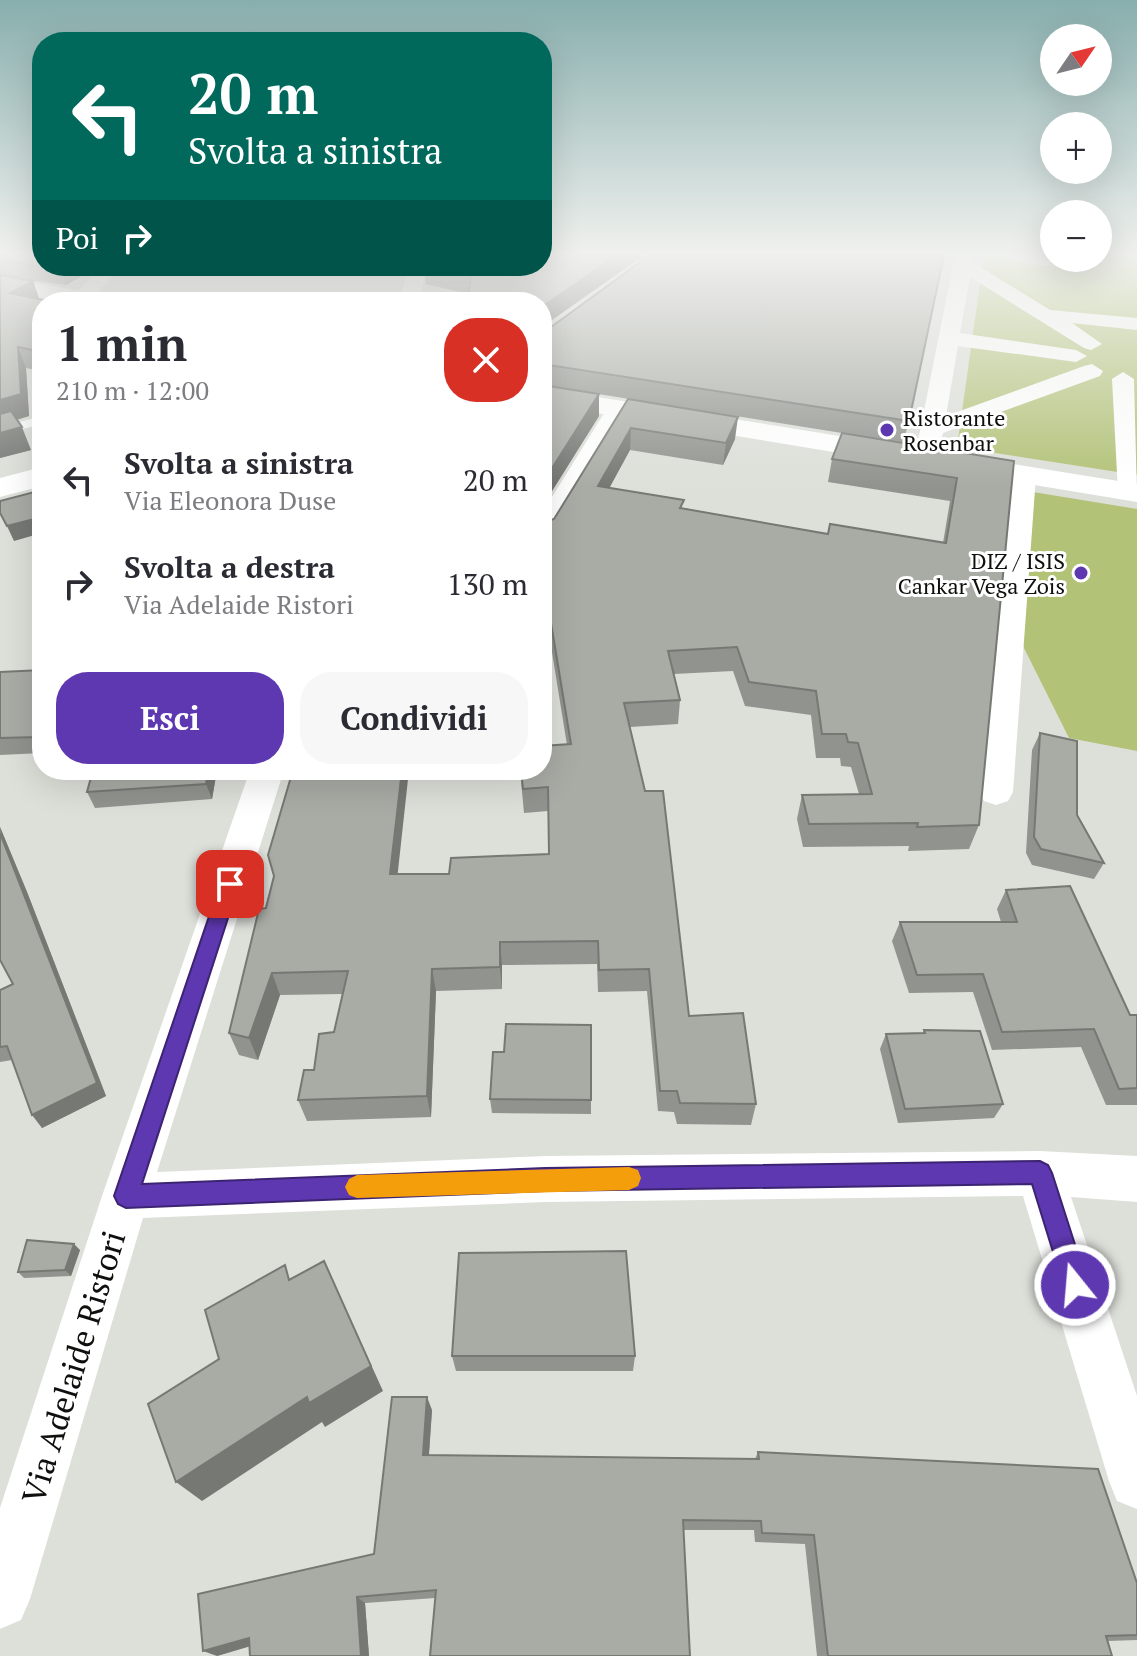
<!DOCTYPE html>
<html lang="it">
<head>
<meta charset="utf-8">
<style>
  body { margin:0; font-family:"PT Serif",serif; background:#f7f7f7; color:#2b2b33; height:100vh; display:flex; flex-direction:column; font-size:30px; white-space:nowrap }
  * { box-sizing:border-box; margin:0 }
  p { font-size:26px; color:#7c7c81 }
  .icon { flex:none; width:44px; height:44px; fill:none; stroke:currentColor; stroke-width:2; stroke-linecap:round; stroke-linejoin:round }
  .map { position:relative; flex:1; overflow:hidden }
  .details { position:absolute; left:32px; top:292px; width:520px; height:488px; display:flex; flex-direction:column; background:#fff; border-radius:32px; box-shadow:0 8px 32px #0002 }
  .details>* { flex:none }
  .hud { position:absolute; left:32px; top:32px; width:520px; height:244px; border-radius:32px; box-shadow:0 8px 32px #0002; background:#00695c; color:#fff; overflow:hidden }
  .needle { width:52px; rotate:55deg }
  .buttons { position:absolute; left:1040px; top:24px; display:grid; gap:16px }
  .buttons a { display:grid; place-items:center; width:72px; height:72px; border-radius:50%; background:#fff; box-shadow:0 8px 32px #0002; font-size:40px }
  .pin { position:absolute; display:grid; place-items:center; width:68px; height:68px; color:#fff; margin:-34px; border-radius:16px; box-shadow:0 4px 12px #0006 }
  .me { position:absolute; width:88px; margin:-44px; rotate:343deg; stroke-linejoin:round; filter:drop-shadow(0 0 6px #0008) }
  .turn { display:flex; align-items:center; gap:28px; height:168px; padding:0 24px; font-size:36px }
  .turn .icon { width:104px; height:104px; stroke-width:2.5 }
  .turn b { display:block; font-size:56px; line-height:68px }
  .then { display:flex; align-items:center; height:76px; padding:0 24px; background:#0003; gap:16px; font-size:30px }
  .round { display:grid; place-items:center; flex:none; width:84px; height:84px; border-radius:32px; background:#f7f7f7 }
  .summary { display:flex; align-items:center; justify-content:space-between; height:136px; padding:0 24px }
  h1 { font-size:48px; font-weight:600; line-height:60px }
  .action { display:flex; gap:16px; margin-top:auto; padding:16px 24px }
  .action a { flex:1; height:92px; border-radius:32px; background:#5e38b0; color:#fff; font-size:32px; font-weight:600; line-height:92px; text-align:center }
  .action a+a { background:#f7f7f7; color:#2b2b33 }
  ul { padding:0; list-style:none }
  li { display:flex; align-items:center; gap:24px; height:104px; padding:0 24px }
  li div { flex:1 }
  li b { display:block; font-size:30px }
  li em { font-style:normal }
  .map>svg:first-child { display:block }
  .green { fill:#b2c277 }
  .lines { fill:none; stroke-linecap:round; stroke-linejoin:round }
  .lane { fill:#fff; fill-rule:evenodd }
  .street { fill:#fff; fill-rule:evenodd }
  .secondary { fill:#fff; fill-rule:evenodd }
  .primary { fill:#fff; fill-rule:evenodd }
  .wall { fill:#91938e }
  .shaded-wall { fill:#767874 }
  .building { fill:#a9aba5; stroke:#767874; stroke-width:2 }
  .route { fill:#5e38b0; stroke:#3d2472; stroke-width:2 }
  .slow { fill:#f59e0b }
  .poi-dot { fill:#5e38b0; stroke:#fff; stroke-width:3 }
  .labels { text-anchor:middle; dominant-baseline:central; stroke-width:6; stroke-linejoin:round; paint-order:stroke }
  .far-poi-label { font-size:22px; fill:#0f0f0d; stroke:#fff; text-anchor:start }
  .near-street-label { font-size:32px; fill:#0f0f0d; stroke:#fff }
</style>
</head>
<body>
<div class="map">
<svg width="1137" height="1656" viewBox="0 0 1137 1656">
  <rect width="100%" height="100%" fill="#dddfd9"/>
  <g class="green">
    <polygon points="984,255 1054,255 1054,258 1137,255 1137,475 957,447"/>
    <polygon points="1033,492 1137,509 1137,751 1069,738 1019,638"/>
  </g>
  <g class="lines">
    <polygon class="lane" points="42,416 42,424 0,435 0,427"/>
    <g class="street">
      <polygon points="955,255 973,255 972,262 1050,310 1137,318 1137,330 1072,323 1102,344 1091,350 1084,348 970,277 960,333 1076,350 1087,356 1076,362 958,346 946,416 1084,366 1092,364 1103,371 1100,376 943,433 935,466 917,466 914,461"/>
      <path d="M1003,255H1054V258H1075L1077,262C1068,271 1012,264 1003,255Z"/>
      <polygon points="102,266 122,266 90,301 76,301 73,297 76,293"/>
      <polygon points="409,266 427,266 419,302 399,302"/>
      <polygon points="1123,372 1134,379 1137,498 1122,497 1118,492 1112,379"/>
      <polygon points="618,403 626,405 630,410 555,535 552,541 542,543 542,513 606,410 610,405"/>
      <polygon points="1023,468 1032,471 1036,476 1013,792 1008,801 996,805 984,801 979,792 1010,476 1014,471"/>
      <polygon points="250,770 284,770 157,1172 545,1156 1040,1151 1137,1156 1137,1202 1071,1197 1137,1396 1137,1509 1117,1501 1109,1481 1023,1196 545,1202 143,1218 30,1599 21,1620 0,1629 0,1508 102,1196"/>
    </g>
    <polygon class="secondary" points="542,388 1137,484 1137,502 542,404"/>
    <g class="primary">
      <polygon points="0,277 106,295 115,297 118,302 64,302 0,291"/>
      <polygon points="42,467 42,486 0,497 0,478"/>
    </g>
  </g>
  <g class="wall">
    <polygon points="0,255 42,266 96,266 92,270 66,285 23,279 33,281 39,299 42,302 42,371 26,368 29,416 17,420 31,450 0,458"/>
    <polygon points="542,255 644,255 542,327 542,302 468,294 426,284 424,266 542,266"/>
    <polygon points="350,266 371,266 372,271"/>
    <polygon points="542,328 909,421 903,443 1014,461 979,825 969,849 908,851 909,846 803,847 797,819 802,795 859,794 851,767 841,766 840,758 816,758 811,715 745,706 733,671 674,674 680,700 678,724 630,727 689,1016 756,1104 751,1125 677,1124 674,1112 658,1111 647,991 598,992 597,964 502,965 502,989 436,991 431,1117 307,1121 298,1100 334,1032 342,994 280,995 258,1060 239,1055 229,1033 274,876 449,874 549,854 548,811 524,813 520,770 542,770 567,745 550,640 542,640 542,523 554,519 628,399 735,439 723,465 630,450 609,487 683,508 828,534 943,543 950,501 828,482 832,459 842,433 542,385 599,394 599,416 542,507"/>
    <polygon points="42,670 42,753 0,755 0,672"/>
    <polygon points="1040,733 1077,815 1104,863 1094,879 1032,865 1026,853 1032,750"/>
    <polygon points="93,770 217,770 212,799 95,808 87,792"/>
    <polygon points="0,827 27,892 106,1096 42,1128 12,1060 0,1062 0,990 13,984 0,960"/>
    <polygon points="1006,890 1130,1015 1137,1015 1137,1105 1106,1105 1081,1047 992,1050 973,992 909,993 892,941 900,922 1001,922 997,909"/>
    <polygon points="591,1025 591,1114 492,1113 490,1099 504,1052"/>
    <polygon points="924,1030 1003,1104 994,1118 898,1123 880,1049 886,1034 923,1033"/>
    <polygon points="80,1250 71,1276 24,1278 18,1272"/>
    <polygon points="452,1356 635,1356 633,1371 456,1371"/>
    <polygon points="432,1410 429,1455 755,1459 758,1452 1137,1583 1137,1640 1108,1641 1112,1656 817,1656 805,1544 755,1542 754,1530 683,1530 435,1598 365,1603 369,1656 250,1656 249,1646 217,1656 374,1554"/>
  </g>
  <g class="shaded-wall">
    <polygon points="617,255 644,255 542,327 542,307"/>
    <polygon points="66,266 96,266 92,270 66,285 61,269"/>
    <polygon points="33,281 40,301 10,293"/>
    <polygon points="18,347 26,368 29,416 0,424 0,400"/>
    <polygon points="599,394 599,416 542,507 542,484"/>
    <polygon points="738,417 735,439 723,465 726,443"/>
    <polygon points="22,427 31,450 0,458 0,433"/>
    <polygon points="631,428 630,450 598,509 598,486"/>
    <polygon points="42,517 42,533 14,541 7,526"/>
    <polygon points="42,726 42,745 38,737"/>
    <polygon points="208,770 217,770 212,799 206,784"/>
    <polygon points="402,770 409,770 395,898 390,874"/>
    <polygon points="0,827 27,892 106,1096 42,1128 32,1115"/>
    <polygon points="500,942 502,965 502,989 500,967"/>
    <polygon points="432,969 436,991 431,1117 427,1096"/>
    <polygon points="272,973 280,995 258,1060 249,1038"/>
    <polygon points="74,1244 80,1250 71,1276 65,1270"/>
    <polygon points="324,1261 383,1391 325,1427 322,1422 202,1501 176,1482"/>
    <polygon points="427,1397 432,1410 428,1466 423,1455"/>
    <polygon points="357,1597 365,1603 369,1656 361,1656"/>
    <polygon points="249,1638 261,1643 217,1656 203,1651"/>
  </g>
  <g class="building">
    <polygon points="0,255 42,255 42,266 66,266 61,269 0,260"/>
    <polygon points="542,255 617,255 542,307 542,302 467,302 471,275 432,266 542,266"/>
    <polygon points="650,255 944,255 909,421 542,364 542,328 551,327"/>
    <polygon points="0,275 33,281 10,293 53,302 42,302 42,352 18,347 21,394 0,400"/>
    <polygon points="542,385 599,394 542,484"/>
    <polygon points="628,399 738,417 726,443 631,428 598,486 684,500 680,508 828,534 830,524 946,543 957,478 832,459 842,433 1014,461 979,825 917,827 918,823 809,824 802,795 872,794 858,743 848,742 846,734 822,734 816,691 749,682 737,647 668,651 680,700 624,703 645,791 663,791 689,1016 743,1013 756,1104 680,1103 677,1091 660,1091 649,969 599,970 598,941 500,942 500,967 432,969 427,1096 298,1100 304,1070 314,1070 319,1034 334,1032 348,971 272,973 249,1038 229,1033 259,909 266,908 274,876 268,855 293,770 402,770 390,874 449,874 451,858 549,854 548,787 523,789 521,770 542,770 542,746 571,744 550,617 542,617 542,523 554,519"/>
    <polygon points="11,411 22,427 0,433 0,414"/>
    <polygon points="42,490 42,517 7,526 0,513 0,501"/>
    <polygon points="42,670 42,726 38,737 0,738 0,672"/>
    <polygon points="1040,733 1077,741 1077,815 1104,863 1041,849 1034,837"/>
    <polygon points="93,770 208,770 206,784 87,792"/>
    <polygon points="0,833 97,1083 32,1115 7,1046 0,1047 0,990 13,984 0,960"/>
    <polygon points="1070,886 1130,1015 1137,1015 1137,1088 1119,1089 1094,1029 1002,1032 983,974 917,975 900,922 1017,922 1006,890"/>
    <polygon points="506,1024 591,1025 591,1100 490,1099 493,1052 504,1052"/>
    <polygon points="924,1030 980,1031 1003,1104 905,1109 886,1034 925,1033"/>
    <polygon points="27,1240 74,1244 65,1270 18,1272"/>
    <polygon points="626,1251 635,1356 452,1356 459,1253"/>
    <polygon points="324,1261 371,1366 309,1403 307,1397 176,1482 148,1404 219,1359 205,1310 285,1265 289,1280"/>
    <polygon points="392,1397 427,1397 423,1455 759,1459 758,1452 1098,1469 1137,1583 1137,1635 1106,1636 1112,1656 828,1656 814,1535 762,1533 761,1521 683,1520 690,1656 430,1656 436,1590 357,1597 361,1656 250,1656 249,1638 203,1651 198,1594 374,1554"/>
  </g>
  <linearGradient id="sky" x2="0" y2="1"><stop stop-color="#87aead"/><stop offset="0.52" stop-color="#f0f1ee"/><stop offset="1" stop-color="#f0f1ee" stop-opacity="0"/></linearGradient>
  <rect width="1137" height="487" fill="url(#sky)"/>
  <polygon class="route" points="230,876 236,878 239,884 142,1184 545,1168 1040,1161 1048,1165 1052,1173 1088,1285 1084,1294 1075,1298 1066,1294 1032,1184 545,1191 126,1208 118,1204 114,1196 220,884 223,878"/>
  <polygon class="slow" points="629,1167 638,1170 641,1178 638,1186 629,1190 357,1198 349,1195 345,1187 349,1179 357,1175"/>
  <g class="poi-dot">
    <circle cx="887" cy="430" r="8"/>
    <circle cx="1081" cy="573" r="8"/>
  </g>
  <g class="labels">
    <g class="far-poi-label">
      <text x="903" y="417">Ristorante<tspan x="903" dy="25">Rosenbar</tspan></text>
      <text x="1065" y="560" text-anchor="end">DIZ / ISIS<tspan x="1065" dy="25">Cankar Vega Zois</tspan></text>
    </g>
    <g class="near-street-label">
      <text transform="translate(73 1367) rotate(-73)">Via Adelaide Ristori</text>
    </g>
  </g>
</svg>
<div class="buttons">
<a><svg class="needle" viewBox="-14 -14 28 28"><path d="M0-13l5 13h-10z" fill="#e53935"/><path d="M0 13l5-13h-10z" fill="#7c7c81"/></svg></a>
<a>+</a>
<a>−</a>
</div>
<div class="pin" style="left:230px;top:884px;background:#d93025"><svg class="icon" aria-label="arrive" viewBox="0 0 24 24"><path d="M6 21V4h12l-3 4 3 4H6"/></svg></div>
<svg class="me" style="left:1075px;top:1285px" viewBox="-20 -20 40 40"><circle r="17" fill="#5e38b0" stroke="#fff" stroke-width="3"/><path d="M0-11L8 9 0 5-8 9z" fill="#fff"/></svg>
<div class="hud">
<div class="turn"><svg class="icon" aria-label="left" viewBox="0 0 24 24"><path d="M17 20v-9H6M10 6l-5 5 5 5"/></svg><div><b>20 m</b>Svolta a sinistra</div></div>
<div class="then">Poi<svg class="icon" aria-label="right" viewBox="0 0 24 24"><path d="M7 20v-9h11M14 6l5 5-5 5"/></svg></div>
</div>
<section class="details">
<div class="summary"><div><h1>1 min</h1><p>210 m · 12:00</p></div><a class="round" style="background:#d93025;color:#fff"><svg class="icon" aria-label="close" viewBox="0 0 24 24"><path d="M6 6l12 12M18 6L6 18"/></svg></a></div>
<ul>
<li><svg class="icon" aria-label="left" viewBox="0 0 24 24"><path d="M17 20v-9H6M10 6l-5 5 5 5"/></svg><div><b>Svolta a sinistra</b><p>Via Eleonora Duse</p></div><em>20 m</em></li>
<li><svg class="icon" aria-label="right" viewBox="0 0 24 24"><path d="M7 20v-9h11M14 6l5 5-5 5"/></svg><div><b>Svolta a destra</b><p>Via Adelaide Ristori</p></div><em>130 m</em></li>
</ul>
<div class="action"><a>Esci</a><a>Condividi</a></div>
</section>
</div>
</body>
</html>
